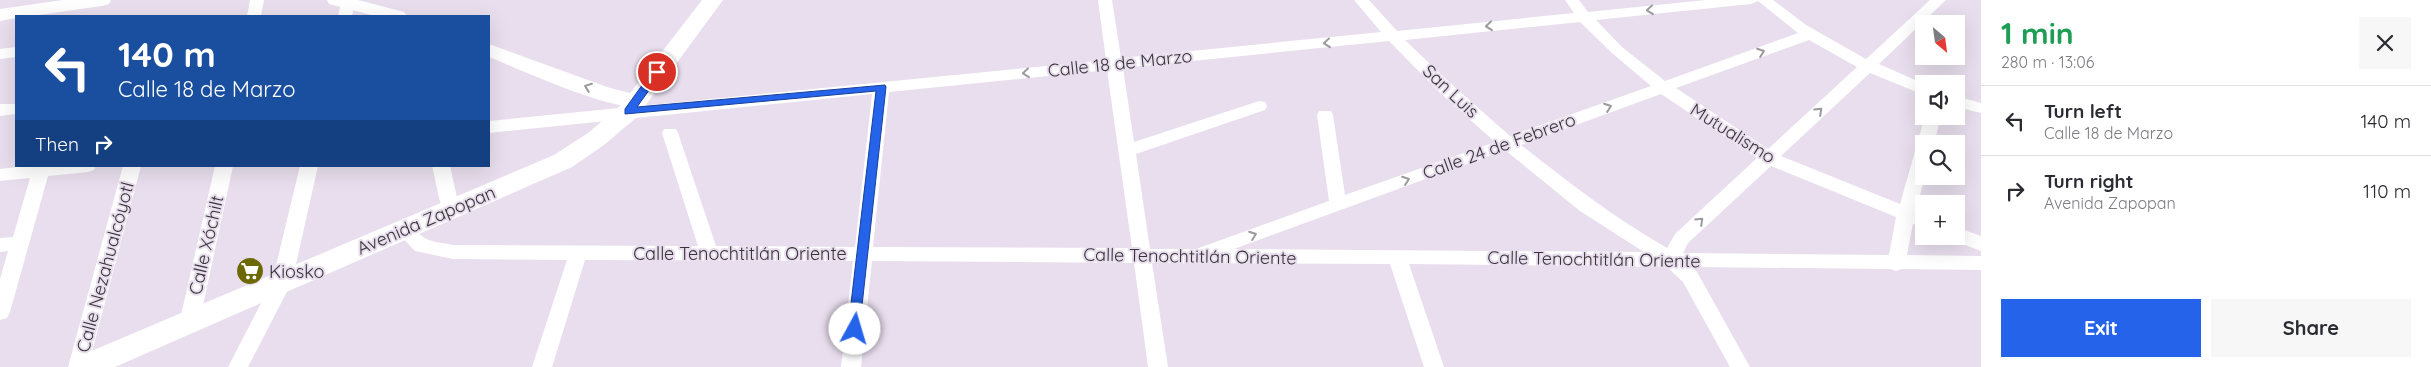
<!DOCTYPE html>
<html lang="en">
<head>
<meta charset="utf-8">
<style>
  body { margin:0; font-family:Quicksand,sans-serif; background:#f7f7f7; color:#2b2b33; height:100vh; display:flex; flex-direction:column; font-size:19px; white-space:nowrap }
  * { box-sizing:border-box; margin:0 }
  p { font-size:16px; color:#7c7c81 }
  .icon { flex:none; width:28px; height:28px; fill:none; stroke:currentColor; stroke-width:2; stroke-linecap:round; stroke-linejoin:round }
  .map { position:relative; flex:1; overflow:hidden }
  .side { display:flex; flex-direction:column; background:#fff; width:450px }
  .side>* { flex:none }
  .hud { position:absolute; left:15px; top:15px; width:475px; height:152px; border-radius:0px; box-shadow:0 5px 20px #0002; background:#1a4fa0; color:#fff; overflow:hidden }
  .needle { width:32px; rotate:151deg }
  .tools { position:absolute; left:1915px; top:15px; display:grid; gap:10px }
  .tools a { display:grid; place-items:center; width:50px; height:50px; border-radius:0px; background:#fff; box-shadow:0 5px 20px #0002; font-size:25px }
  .pin { position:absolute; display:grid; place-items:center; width:42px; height:42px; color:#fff; margin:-21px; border:2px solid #fff; border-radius:50%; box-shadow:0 1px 5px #0007 }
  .me { position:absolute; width:55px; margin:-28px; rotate:6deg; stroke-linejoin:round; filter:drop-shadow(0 0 4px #0008) }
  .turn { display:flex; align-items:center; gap:18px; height:105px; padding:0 20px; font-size:22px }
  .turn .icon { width:65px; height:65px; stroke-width:2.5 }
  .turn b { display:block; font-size:35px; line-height:42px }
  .then { display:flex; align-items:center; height:48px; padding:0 20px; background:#0003; gap:10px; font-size:19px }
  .round { display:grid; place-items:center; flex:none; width:52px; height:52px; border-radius:0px; background:#f7f7f7 }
  .summary { display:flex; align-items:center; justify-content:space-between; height:85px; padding:0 20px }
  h1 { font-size:30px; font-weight:700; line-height:38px; color:#1e9e55 }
  .action { display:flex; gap:10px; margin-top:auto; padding:10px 20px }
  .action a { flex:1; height:58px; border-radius:0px; background:#2563eb; color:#fff; font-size:20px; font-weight:700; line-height:58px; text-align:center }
  .action a+a { background:#f7f7f7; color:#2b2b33 }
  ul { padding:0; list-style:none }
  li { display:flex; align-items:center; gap:15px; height:70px; padding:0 20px; border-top:1px solid #e1e1e2 }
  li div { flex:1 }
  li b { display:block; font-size:19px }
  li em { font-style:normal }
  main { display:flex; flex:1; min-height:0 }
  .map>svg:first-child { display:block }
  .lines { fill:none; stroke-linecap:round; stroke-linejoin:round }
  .minor { fill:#fff; fill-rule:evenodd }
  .tertiary { fill:#fff; fill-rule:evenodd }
  .secondary { fill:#fff; fill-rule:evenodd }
  .oneway { stroke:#9b999c }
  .route { fill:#2563eb; stroke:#184099 }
  .labels { text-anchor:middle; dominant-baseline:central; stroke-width:4; stroke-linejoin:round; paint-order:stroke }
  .street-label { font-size:18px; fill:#373339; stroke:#e8deed }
  .poi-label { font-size:18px; fill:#373339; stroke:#e8deed; text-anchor:start }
</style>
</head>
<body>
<main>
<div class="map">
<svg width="1981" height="367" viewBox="0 0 1981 367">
  <rect width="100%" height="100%" fill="#e8deed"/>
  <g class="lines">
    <g class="minor">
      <polygon points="250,0 264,0 261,16 247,16"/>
      <polygon points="342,0 354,0 355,2 352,16 338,16"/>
      <path d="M1098,0H1112L1121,58L1381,32L1354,0H1369L1397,31L1574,13L1565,0H1579L1588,12L1706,0H1773L1806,25L1866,59L1930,0H1946L1879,64L1924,84V95L1870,73L1781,156L1900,204L1925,116H1941L1934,144H1924L1925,176L1916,210L1924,214V228L1913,224L1907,255L1981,256V270L1902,269L1896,271L1890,269L1692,267L1697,272L1750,367H1730L1683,282L1667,267L1409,264L1444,367H1424L1390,264L1152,263L1168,367H1148L1134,263L872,261L861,367H841L853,261L585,260L552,367H532L567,260L453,259L415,251L396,231L399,226C414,221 417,236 429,240C437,243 445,243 453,245L698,246L662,133L664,129H676L678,133L716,246L855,247L872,94L489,133V121L1106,60ZM1758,1L1798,33L1665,81L1622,47L1596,20L1751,4ZM1580,22L1612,53L1651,86L1510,136L1449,82L1405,40ZM1809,40L1857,67L1768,149L1676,88ZM1389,41L1437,90L1495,142L1345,195L1333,115L1331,111H1319L1317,115L1329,201L1196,249H1150L1136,154L1265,110L1267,106L1265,102L1259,101L1134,142L1123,68ZM1107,70L1132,248L873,247L889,92ZM1661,94L1757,158L1675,234L1667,248C1614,218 1568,182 1521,145ZM1505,150L1580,211L1644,252L1234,249ZM1771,166L1896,217L1889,255L1683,253L1688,243Z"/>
      <polygon points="16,47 16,57 0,59 0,49"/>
      <polygon points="1956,96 1981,103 1981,113 1956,107"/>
      <polygon points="0,104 16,104 16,114 0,116"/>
      <polygon points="25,166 96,166 94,170 88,172 48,176 10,312 7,318 0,320 0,279 8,251 0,252 0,238 13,237 30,178 0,181 0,169"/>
      <polygon points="123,166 141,166 88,367 68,367"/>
      <polygon points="215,166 233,166 199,324 196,330 189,332 182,330 179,324"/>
      <polygon points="300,166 318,166 292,282 248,367 228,367 272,282"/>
      <polygon points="432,166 450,166 460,211 457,216 451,218 445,216 442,211"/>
      <polygon points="1956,227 1981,236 1981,251 1950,239 1948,236 1956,236"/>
    </g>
    <g class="tertiary">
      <polygon points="63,0 111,0 109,4 102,6 31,16 16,16 16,18 0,21 0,9"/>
      <polygon points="327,0 358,0 404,12 407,16 375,16 329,4"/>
      <path d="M489,44L610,88L642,96L645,101L642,106C615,113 519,69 489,57Z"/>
    </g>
    <polygon class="secondary" points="702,0 723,0 637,117 604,145 572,167 115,367 70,367 75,358 554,155 588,133 621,105"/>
  </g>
  <defs><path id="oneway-chevron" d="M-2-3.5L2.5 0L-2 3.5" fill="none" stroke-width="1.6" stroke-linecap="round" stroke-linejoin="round" transform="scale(1.25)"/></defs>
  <g class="oneway">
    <use href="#oneway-chevron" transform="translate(1650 10) rotate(174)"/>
    <use href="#oneway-chevron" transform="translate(1489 26) rotate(174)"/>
    <use href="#oneway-chevron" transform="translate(1327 43) rotate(174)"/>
    <use href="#oneway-chevron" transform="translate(1761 52) rotate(-20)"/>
    <use href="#oneway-chevron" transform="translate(1026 73) rotate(174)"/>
    <use href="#oneway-chevron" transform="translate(588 87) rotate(-159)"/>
    <use href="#oneway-chevron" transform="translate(1608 107) rotate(-20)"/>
    <use href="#oneway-chevron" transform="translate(1819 111) rotate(-43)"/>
    <use href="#oneway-chevron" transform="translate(1406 180) rotate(-20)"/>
    <use href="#oneway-chevron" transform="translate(1700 221) rotate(-43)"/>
    <use href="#oneway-chevron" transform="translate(1253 235) rotate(-20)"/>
  </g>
  <polygon class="route" points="657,69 662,72 637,107 885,85 886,87 859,333 850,333 848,329 876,91 625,114 625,109 653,70"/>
  <defs>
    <g id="supermarket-disc" transform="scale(1.4375)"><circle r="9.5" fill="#6c6902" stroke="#e8deed"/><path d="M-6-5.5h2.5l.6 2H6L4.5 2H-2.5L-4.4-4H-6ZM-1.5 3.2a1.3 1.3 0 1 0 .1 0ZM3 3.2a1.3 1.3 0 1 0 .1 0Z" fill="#fff"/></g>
  </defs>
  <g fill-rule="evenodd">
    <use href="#supermarket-disc" x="250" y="271"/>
  </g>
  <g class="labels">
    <g class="street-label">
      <text transform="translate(1120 63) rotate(-6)">Calle 18 de Marzo</text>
      <text transform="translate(1451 91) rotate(43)">San Luis</text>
      <text transform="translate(1733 133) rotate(32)">Mutualismo</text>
      <text transform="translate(1499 146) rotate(-20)">Calle 24 de Febrero</text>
      <text transform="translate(426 220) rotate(-23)">Avenida Zapopan</text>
      <text transform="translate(206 245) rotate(-77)">Calle Xóchilt</text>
      <text x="740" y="253">Calle Tenochtitlán Oriente</text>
      <text transform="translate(1190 256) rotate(1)">Calle Tenochtitlán Oriente</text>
      <text transform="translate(1594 259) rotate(1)">Calle Tenochtitlán Oriente</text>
      <text transform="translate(105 267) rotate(-75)">Calle Nezahualcóyotl</text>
    </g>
    <g class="poi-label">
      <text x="269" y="271">Kiosko</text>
    </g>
  </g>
</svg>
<div class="tools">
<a><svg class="needle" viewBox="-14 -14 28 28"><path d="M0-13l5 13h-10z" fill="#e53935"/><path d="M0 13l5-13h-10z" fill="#7c7c81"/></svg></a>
<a><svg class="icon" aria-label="sound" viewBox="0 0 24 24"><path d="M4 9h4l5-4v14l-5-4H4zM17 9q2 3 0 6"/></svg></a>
<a><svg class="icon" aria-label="search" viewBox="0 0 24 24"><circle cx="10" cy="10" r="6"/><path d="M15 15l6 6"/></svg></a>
<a>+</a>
</div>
<div class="pin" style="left:657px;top:72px;background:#d93025"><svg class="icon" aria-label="arrive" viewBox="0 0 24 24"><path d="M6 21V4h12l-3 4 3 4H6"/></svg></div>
<svg class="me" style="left:855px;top:329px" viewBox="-20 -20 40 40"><circle r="19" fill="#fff"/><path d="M0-13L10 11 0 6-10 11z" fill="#2563eb"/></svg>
<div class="hud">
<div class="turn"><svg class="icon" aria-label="left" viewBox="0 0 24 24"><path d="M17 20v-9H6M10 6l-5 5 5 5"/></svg><div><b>140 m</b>Calle 18 de Marzo</div></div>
<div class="then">Then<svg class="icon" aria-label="right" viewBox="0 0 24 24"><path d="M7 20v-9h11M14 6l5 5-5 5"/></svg></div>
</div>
</div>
<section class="side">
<div class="summary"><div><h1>1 min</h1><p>280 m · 13:06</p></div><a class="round"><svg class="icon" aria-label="close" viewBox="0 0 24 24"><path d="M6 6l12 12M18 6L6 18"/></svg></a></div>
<ul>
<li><svg class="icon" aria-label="left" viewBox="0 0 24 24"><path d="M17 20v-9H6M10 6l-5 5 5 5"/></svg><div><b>Turn left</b><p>Calle 18 de Marzo</p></div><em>140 m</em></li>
<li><svg class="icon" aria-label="right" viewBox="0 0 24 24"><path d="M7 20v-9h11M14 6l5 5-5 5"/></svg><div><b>Turn right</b><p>Avenida Zapopan</p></div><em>110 m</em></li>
</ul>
<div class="action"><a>Exit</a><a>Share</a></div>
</section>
</main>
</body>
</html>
